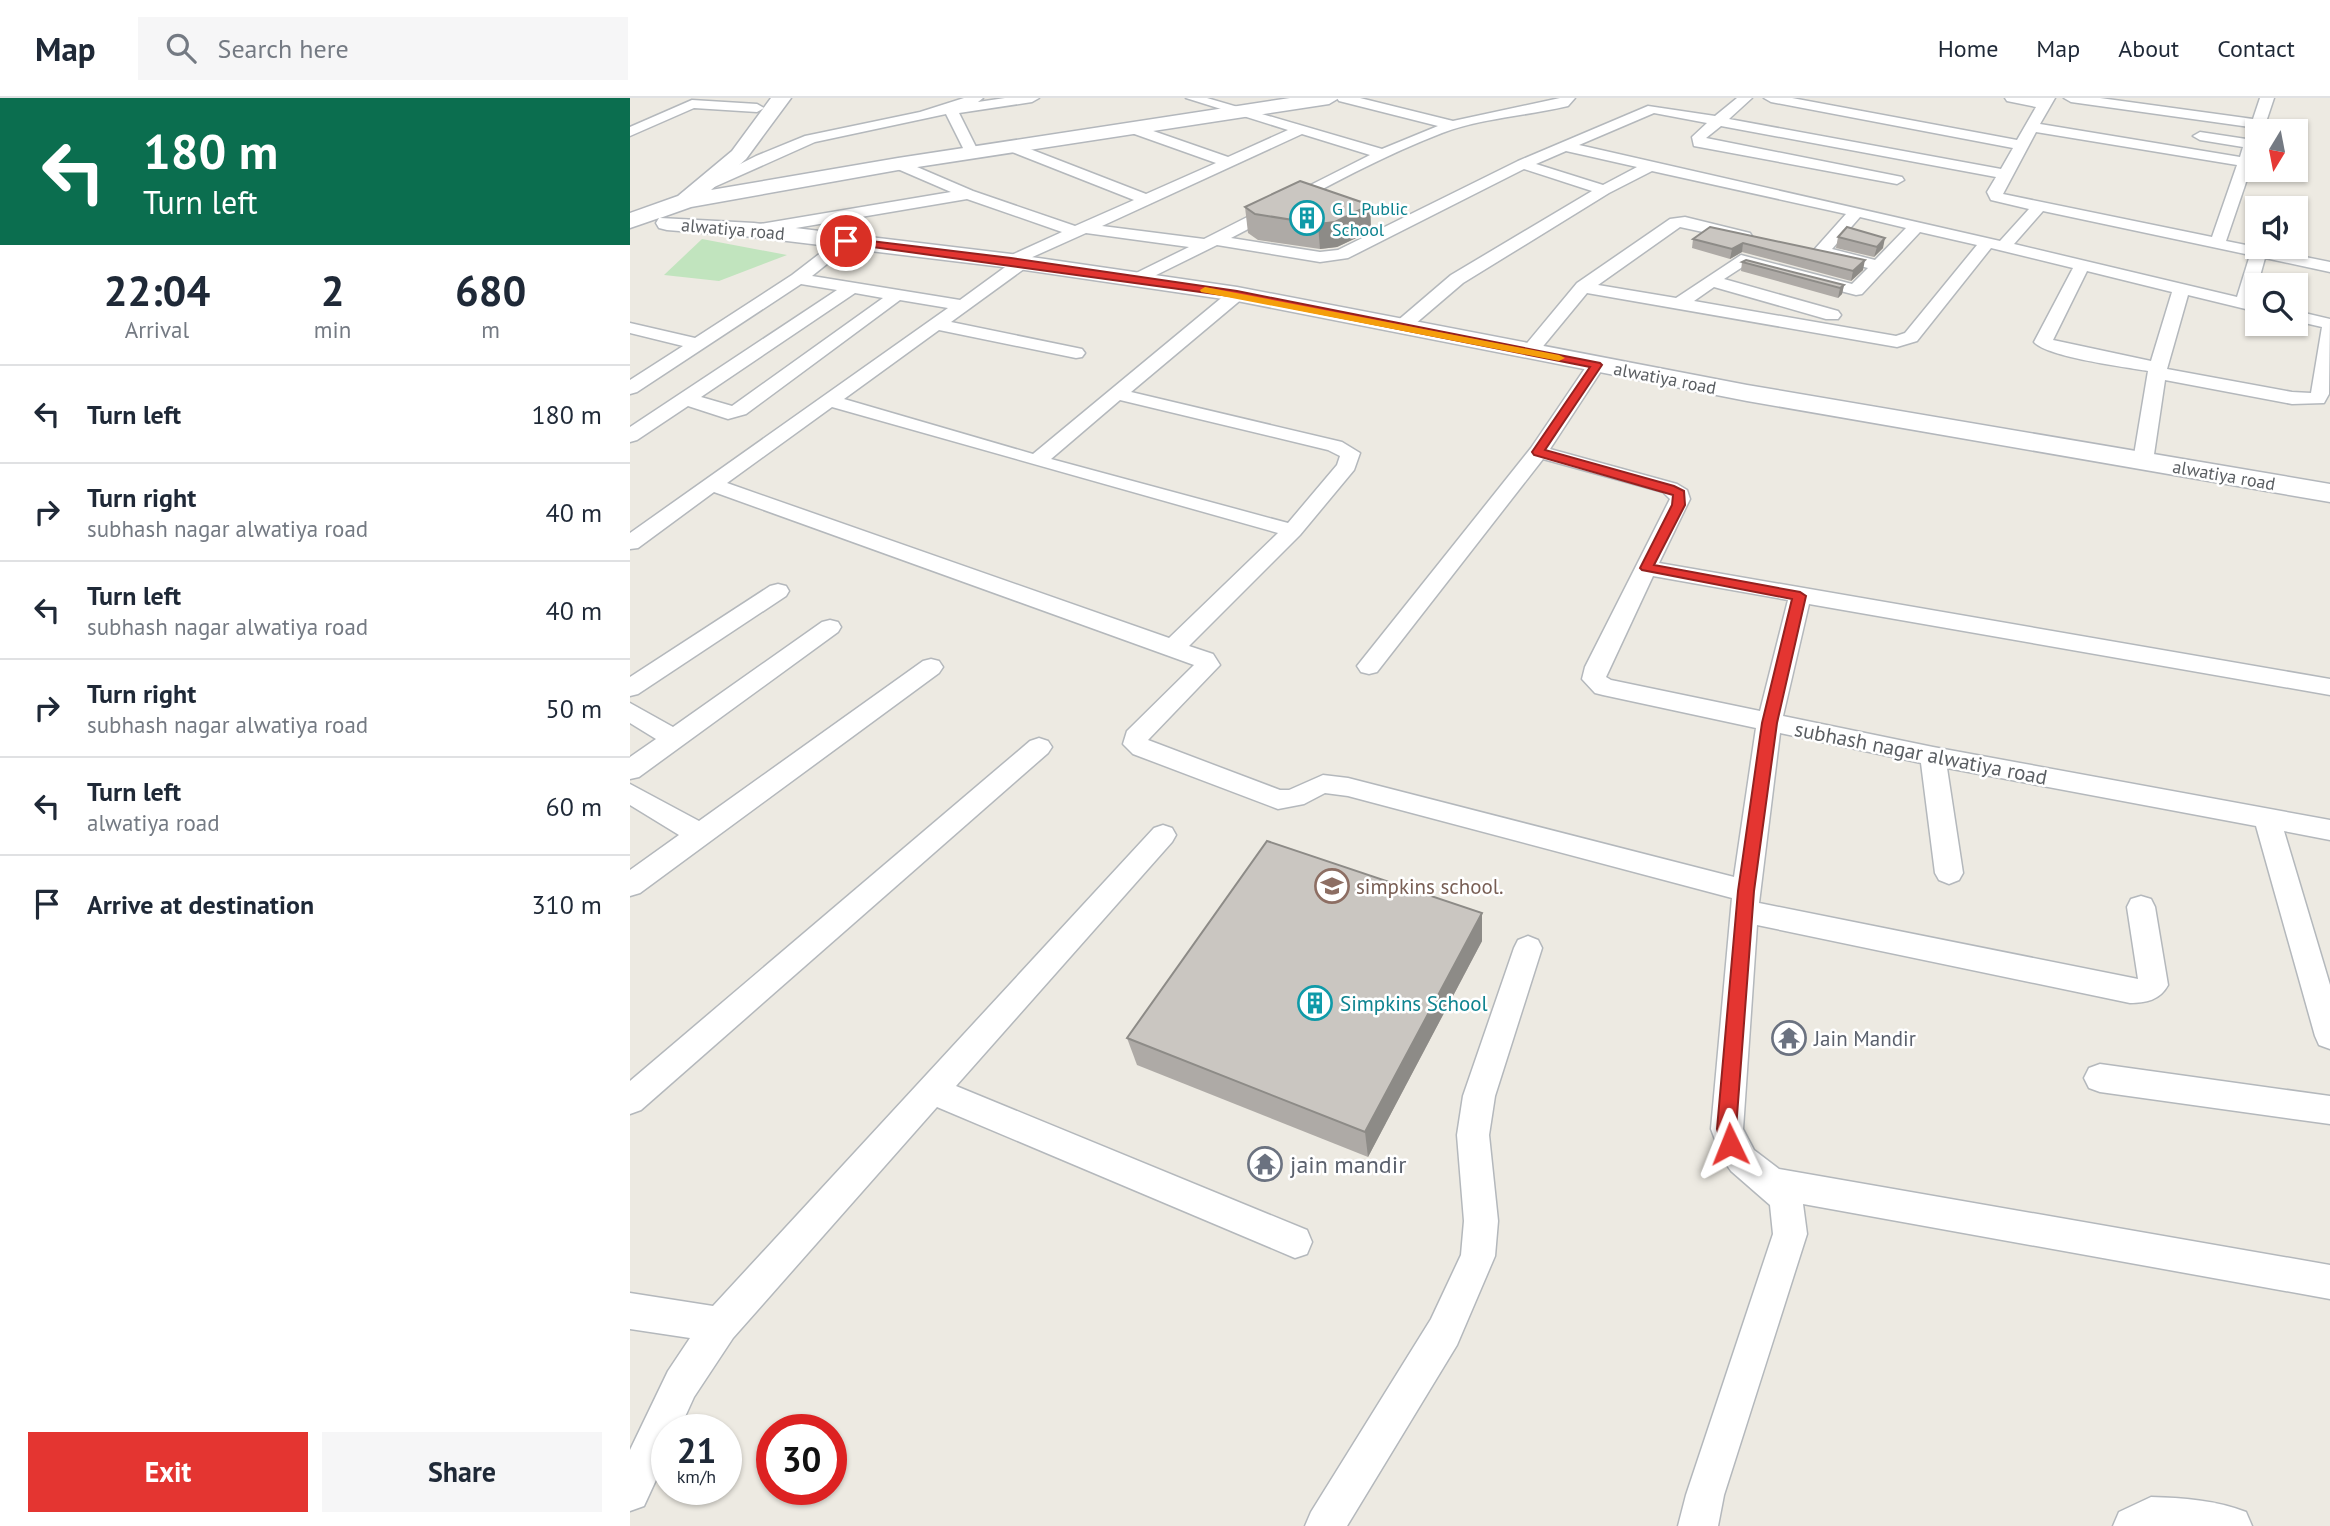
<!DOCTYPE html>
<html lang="en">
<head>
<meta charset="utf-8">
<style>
  body { margin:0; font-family:"PT Sans",sans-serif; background:#f6f6f7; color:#1f2937; height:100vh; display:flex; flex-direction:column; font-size:26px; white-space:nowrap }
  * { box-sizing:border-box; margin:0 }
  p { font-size:23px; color:#747a83 }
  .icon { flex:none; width:38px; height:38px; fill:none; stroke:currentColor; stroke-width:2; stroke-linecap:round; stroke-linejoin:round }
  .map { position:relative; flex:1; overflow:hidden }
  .side { display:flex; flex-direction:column; background:#fff; width:630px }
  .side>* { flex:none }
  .hud { background:#0b6e4f; color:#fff; overflow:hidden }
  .needle { width:46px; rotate:190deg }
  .fabs { position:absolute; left:1615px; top:21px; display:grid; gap:14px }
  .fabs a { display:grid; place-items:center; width:63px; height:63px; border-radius:0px; background:#fff; box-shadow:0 2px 5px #0004; font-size:35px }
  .speed { position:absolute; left:21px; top:1316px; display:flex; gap:14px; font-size:35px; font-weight:700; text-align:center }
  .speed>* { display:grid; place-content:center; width:91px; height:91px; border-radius:50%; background:#fff; box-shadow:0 2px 5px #0004; line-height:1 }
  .speed small { font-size:18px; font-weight:400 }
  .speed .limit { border:10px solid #d22; background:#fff; color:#111 }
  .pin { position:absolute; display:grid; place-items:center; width:60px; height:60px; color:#fff; margin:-30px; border:4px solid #fff; border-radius:50%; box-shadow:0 2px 7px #0007 }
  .me { position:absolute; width:77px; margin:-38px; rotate:358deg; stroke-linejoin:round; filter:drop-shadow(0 0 5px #0008) }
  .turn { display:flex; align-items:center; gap:24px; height:147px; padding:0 28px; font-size:32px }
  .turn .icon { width:91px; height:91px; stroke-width:2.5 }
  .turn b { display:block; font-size:49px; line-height:60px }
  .eta { display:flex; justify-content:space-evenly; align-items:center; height:119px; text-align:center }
  .eta b { font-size:42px; font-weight:700; line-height:49px }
  .button { display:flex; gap:14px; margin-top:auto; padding:14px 28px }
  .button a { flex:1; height:80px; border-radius:0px; background:#e43531; color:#fff; font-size:28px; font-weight:700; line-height:80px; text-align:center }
  .button a+a { background:#f6f6f7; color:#1f2937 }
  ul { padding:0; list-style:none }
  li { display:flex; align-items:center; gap:21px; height:98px; padding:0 28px; border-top:2px solid #e0e1e3 }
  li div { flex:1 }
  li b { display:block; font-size:26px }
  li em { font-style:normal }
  header { display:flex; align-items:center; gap:42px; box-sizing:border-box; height:98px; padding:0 35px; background:#fff; border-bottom:2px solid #e0e1e3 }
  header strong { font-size:33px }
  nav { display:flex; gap:38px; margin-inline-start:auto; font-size:24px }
  .search { width:490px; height:63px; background:#f6f6f7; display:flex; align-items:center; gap:18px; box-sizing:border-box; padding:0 24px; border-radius:0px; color:#747a83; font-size:26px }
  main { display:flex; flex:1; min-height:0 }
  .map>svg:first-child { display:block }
  .green { fill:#c1e4be }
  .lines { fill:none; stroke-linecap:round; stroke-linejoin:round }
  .street-casing { stroke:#b4b8bc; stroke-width:3 }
  .secondary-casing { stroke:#b3b7bc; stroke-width:3 }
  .street { fill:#fff; fill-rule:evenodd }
  .secondary { fill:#fff; fill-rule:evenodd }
  .wall { fill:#aeaaa6 }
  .shaded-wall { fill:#8d8b87 }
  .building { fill:#cac6c1; stroke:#8d8b87; stroke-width:2 }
  .route { fill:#e43531; stroke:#942220; stroke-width:2 }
  .slow { fill:#f59e0b }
  .labels { text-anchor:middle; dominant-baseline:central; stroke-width:5; stroke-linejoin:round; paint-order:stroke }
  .far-culture-label { font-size:18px; fill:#0d838f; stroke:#fff; text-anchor:start }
  .far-street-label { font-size:18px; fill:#5a5e62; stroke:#fff }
  .street-label { font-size:21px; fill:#5a5e62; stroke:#fff }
  .education-label { font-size:21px; fill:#785e54; stroke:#fff; text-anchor:start }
  .culture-label { font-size:21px; fill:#0d838f; stroke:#fff; text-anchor:start }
  .worship-label { font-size:21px; fill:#5b616d; stroke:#fff; text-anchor:start }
  .near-worship-label { font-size:24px; fill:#5b616d; stroke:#fff; text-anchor:start }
</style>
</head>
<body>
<header>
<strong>Map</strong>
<div class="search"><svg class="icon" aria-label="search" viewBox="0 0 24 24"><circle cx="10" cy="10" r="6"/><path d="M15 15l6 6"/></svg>Search here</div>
<nav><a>Home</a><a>Map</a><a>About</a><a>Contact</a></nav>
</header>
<main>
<section class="side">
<div class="hud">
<div class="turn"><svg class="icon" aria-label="left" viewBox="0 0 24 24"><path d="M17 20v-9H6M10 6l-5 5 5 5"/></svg><div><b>180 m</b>Turn left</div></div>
</div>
<div class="eta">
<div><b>22:04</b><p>Arrival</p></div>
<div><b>2</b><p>min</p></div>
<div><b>680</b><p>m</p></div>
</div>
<ul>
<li><svg class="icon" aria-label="left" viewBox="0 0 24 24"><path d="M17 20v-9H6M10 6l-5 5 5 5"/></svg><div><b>Turn left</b></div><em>180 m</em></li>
<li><svg class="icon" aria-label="right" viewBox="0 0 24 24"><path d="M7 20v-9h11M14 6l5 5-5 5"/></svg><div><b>Turn right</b><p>subhash nagar alwatiya road</p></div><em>40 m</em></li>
<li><svg class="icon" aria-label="left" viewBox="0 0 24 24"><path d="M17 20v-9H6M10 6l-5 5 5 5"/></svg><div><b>Turn left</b><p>subhash nagar alwatiya road</p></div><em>40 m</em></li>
<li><svg class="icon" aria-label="right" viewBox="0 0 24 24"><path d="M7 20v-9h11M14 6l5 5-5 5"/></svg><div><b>Turn right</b><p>subhash nagar alwatiya road</p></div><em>50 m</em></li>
<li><svg class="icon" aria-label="left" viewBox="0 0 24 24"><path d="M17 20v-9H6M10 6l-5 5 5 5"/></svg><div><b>Turn left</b><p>alwatiya road</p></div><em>60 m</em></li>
<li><svg class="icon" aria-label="arrive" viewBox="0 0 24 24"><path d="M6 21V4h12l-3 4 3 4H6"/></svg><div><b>Arrive at destination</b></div><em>310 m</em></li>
</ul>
<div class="button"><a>Exit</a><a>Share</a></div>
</section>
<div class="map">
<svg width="1700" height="1428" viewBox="0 0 1700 1428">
  <rect width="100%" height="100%" fill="#edeae2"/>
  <polygon class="green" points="72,141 157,157 89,183 34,177"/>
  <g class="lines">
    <g class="street-casing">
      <g id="street">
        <polygon points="334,0 353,0 348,4 375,0 409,0 402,4 329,15 349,55 347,58 337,58 316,16 185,44 73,94 68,95 61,91 126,58 175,38 290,14"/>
        <path d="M556,0H577L752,51L808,28L709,3L707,0H730L823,23L930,0H945L938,8C896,18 852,20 812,35C739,63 670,104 601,140L690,154L708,152L888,63L1018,8L1085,18L1107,0H1122L1099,21L1371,71L1383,50L1141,4L1134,0H1162L1387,42L1406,9L1377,3L1375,0H1425L1410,26L1610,59L1613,49L1570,42L1563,38L1570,34L1616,41L1620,29L1441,4L1434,0H1470L1623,21L1630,0H1644L1633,33H1628V49L1596,143L1700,164V174L1635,160L1623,203L1628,204V214L1558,197L1537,271L1662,294L1681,295L1692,229L1666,223V213L1700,221L1699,296L1694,305L1662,306L1535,282L1523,363L1520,367H1506L1503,363L1518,273C1495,269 1417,259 1404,244L1443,170L1361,150L1287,243L1267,249L957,195L905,258H893L890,254L893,250L947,185L1040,121L1055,119L1120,135L1122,138L1114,143L1050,129L968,187L1046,200L1111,157L1222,186L1238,170L1185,156L1183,153L1216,116L1022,73L979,95L833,185L778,232H766L763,228L766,224L821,177L962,93L894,71L718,160L690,164L587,147L506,187L498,182L500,178L559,149L456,135L398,161L400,165L398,168L321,224L452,251L455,255L452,259L446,260L309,232L214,301L403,356L601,192H613L615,196L613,200L501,294L712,344L730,355L724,372L670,437L559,548L583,556L590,567L518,642L650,692H659L693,677L718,680L1104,779L1126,630L973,597L965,595L952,581L955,569L1040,401L1033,394L913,361L747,574L739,576L731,574L727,568L901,350L960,263L966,262L975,267L920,351L1047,386L1057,392L1060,401L1029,465L1700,581V597L1179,506L1153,618L1303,649L1700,722V742L1654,733L1700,887V951L1689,947L1685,938L1626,728L1317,670L1333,775L1329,782L1319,786L1309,782L1305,775L1291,665L1150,635L1129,805L1508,881L1497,809L1501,801L1511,798L1521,801L1525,809L1538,887C1530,902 1516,905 1500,905L1127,827L1113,1031L1124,1052L1149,1071L1700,1167V1201L1173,1106L1177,1136L1094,1397L1088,1428H1048L1056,1397L1143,1136L1140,1107L1101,1073L1092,1060L1081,1031L1102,800L718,698L695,695L674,706L648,711L503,656L493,646L497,633L564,567L84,394L8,450L0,451V435L318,210L270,202L116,316L98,321L58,308L7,342L0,344V329L207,192L171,186L7,294L0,296V282L53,248L0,235V225L65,240L162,177L210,140L216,138L224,143L222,146L182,178L330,202L378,167L373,163L375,160L432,134L337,101L124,137L116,132L124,127L321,94L263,69L261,66L263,63H273L343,93L445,128L504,102L377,52V46H387L516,96L586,65L496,33V27H506L598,59L658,32ZM1024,15L1077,25L1062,39L1064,48L1267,86L1274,82L1272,79L1076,40L1091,28L1366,79L1357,94L1361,102L1399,111L1370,143L949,47ZM1406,34L1607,67L1582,139L1373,96ZM672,36L740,57L574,141L472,128ZM936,53L1007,69L973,87L906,66ZM1413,113L1620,157L1607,199L1384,146ZM1230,119L1276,130L1245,162L1202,151ZM1290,134L1347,147L1275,235L1266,238L1064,203L1084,189L1196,221H1208L1211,217L1208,213L1094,181L1114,168L1226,197L1232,196ZM1457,173L1542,194L1521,263L1423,242ZM225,195L253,200L102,308L71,299ZM490,302L698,352L710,358L707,367L658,425L421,361ZM202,309L648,435L539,540L97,385ZM1023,478L1158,502L1130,613L981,582L976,579Z"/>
        <polygon points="62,2 127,6 134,10 127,14 64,10 0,38 0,29"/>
        <polygon points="148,486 156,488 159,493 156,498 8,596 0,598 0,579 140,488"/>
        <polygon points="200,522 208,524 211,529 208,534 9,679 0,681 0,659 26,641 0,625 0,605 43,629 192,524"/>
        <polygon points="301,561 309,563 313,569 309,575 10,795 0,798 0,772 49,737 0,707 0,686 69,723 293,563"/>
        <polygon points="409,640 418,643 422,649 418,655 11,1012 0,1016 0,983 400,643"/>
        <polygon points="533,727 542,730 546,737 542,744 326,988 677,1132 682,1144 677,1156 665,1160 307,1009 103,1240 64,1299 49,1332 37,1332 37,1358 14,1408 0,1413 0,1352 38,1273 60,1240 0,1231 0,1195 83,1208 524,730"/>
        <polygon points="898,838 908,842 912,850 865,998 859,1037 868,1123 865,1158 827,1247 717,1428 675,1428 681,1414 801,1221 831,1157 834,1123 827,1037 833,998 884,850 888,842"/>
        <polygon points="1470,966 1700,998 1700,1026 1470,994 1459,990 1454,980 1459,970"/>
        <path d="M1521,1399C1553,1400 1586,1402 1616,1414L1622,1428H1483L1489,1414Z"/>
      </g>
    </g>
    <g class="secondary-casing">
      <polygon id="secondary" points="141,0 161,0 116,61 81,92 268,60 660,0 709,0 699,6 268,72 61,109 30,120 124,125 381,156 607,189 1117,287 1700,386 1700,404 1117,303 607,203 381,170 124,139 37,132 29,130 26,125 29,120 0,130 0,115 48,98 102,53"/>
    </g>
    <use href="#street" class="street"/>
    <use href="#secondary" class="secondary"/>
  </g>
  <g class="wall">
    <polygon points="740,107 741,133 707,149 690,151 628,142 618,135 615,109"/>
    <polygon points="1080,129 1233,172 1221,183 1112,154 1100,161 1062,150 1063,141"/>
    <polygon points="1208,139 1253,150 1244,159 1206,150"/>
    <polygon points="1112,164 1214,187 1212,196 1208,200 1111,173"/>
    <polygon points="852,815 852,843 738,1059 507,967 497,940"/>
  </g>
  <g class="shaded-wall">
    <polygon points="740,107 741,133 707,149 690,151 688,126"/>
    <polygon points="1255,140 1253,150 1244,159 1247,149"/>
    <polygon points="1113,145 1112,154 1100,161 1102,151"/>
    <polygon points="1235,162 1233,172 1221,183 1223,173"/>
    <polygon points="1214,187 1212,196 1208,200 1210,190"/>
    <polygon points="852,815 852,843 738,1059 735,1034"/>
  </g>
  <g class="building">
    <polygon points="670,83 740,107 705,124 688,126 625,116 615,109"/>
    <polygon points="1080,129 1235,162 1223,173 1113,145 1102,151 1063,141"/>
    <polygon points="1217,129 1255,140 1247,149 1208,139"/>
    <polygon points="1116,162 1214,187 1210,190 1112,164"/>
    <polygon points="637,743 852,815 735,1034 497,940"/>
  </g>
  <polygon class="route" points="216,140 381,160 607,193 970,265 972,267 915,352 1044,388 1054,393 1055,407 1024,467 1170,494 1176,498 1147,625 1124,793 1106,1031 1109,1046 1106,1052 1100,1055 1093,1052 1087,1031 1108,793 1132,625 1162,501 1012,472 1010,470 1042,407 1043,397 904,357 902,354 960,269 607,199 213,145 213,141"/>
  <polygon class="slow" points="575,189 929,257 935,260 929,263 571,194 570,192"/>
  <defs>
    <g id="building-ring" transform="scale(1.75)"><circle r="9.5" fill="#fff" stroke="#0f9aa8" stroke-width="1.5"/><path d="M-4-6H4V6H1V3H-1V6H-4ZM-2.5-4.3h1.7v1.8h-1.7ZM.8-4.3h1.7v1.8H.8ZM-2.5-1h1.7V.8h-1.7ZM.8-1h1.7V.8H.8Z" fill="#0f9aa8"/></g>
    <g id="school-ring" transform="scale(1.75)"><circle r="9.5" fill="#fff" stroke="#8d6e63" stroke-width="1.5"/><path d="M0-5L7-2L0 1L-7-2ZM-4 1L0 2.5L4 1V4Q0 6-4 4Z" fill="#8d6e63"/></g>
    <g id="temple-ring" transform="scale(1.75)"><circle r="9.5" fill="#fff" stroke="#6b7280" stroke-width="1.5"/><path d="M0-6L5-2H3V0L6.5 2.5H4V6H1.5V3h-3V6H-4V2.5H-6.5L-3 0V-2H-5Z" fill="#6b7280"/></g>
  </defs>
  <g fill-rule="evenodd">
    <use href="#building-ring" x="677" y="120"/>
    <use href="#school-ring" x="702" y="788"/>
    <use href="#building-ring" x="685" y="905"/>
    <use href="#temple-ring" x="1159" y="940"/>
    <use href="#temple-ring" x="635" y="1066"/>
  </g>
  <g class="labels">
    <g class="far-culture-label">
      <text x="702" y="110">G L Public<tspan x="702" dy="21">School</tspan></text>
    </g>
    <g class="far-street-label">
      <text transform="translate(103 131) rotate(5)">alwatiya road</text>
      <text transform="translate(1035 280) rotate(11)">alwatiya road</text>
      <text transform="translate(1594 377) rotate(10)">alwatiya road</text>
    </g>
    <g class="street-label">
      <text transform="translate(1291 655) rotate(11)">subhash nagar alwatiya road</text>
    </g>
    <g class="education-label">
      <text x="726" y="788">simpkins school.</text>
    </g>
    <g class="culture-label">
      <text x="710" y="905">Simpkins School</text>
    </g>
    <g class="worship-label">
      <text x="1184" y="940">Jain Mandir</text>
    </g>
    <g class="near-worship-label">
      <text x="660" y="1066">jain mandir</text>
    </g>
  </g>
</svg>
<div class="fabs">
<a><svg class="needle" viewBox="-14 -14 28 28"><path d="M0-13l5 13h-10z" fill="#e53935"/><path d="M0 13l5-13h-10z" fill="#747a83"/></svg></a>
<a><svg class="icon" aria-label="sound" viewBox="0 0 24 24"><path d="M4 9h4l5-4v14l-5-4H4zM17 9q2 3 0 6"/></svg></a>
<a><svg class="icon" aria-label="search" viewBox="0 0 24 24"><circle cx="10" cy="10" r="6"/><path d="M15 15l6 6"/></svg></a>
</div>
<div class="speed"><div>21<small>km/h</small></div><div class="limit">30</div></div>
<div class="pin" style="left:216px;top:143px;background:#d93025"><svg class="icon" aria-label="arrive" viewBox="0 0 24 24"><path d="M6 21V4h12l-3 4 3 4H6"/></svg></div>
<svg class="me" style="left:1100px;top:1046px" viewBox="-20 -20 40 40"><path d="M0-17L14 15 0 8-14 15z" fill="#e43531" stroke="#fff" stroke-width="4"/></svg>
</div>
</main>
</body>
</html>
